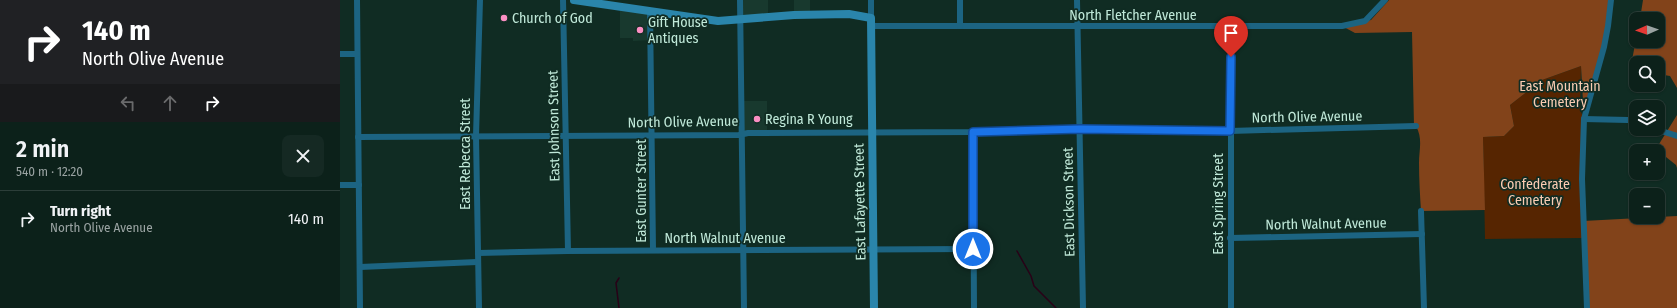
<!DOCTYPE html>
<html lang="en">
<head>
<meta charset="utf-8">
<style>
  body { margin:0; font-family:"Fira Sans Condensed",sans-serif; background:#152923; color:#f1f3f6; height:100vh; display:flex; flex-direction:column; font-size:15px; white-space:nowrap }
  * { box-sizing:border-box; margin:0 }
  p { font-size:13px; color:#9aa3a2 }
  .icon { flex:none; width:22px; height:22px; fill:none; stroke:currentColor; stroke-width:2; stroke-linecap:round; stroke-linejoin:round }
  .map { position:relative; flex:1; overflow:hidden }
  .sheet { display:flex; flex-direction:column; background:#0c211a; width:340px }
  .sheet>* { flex:none }
  .banner { background:#202124; color:#fff; overflow:hidden }
  .needle { width:26px; rotate:268deg }
  .tools { position:absolute; left:1289px; top:12px; display:grid; gap:8px }
  .tools a { display:grid; place-items:center; width:36px; height:36px; border-radius:8px; background:#0c211a; box-shadow:0 1px 3px #0004,0 0 0 1px #2c3e39; font-size:20px }
  .pin { position:absolute; display:grid; place-items:center; width:34px; height:34px; color:#fff; margin:-41px -17px; border-radius:50% 50% 50% 0; rotate:-45deg; box-shadow:0 0 4px #0007 }
  .pin .icon { rotate:45deg }
  .me { position:absolute; width:44px; margin:-22px; rotate:0deg; stroke-linejoin:round; filter:drop-shadow(0 0 3px #0008) }
  .turn { display:flex; align-items:center; gap:14px; height:84px; padding:0 16px; font-size:18px }
  .turn .icon { width:52px; height:52px; stroke-width:2.5 }
  .turn b { display:block; font-size:28px; line-height:34px }
  .lanes { display:flex; align-items:center; height:38px; padding:0 16px; background:#0003; justify-content:center; gap:20px; direction:ltr }
  .lanes .off { opacity:.35 }
  .round { display:grid; place-items:center; flex:none; width:42px; height:42px; border-radius:8px; background:#152923 }
  .overview { display:flex; align-items:center; justify-content:space-between; height:68px; padding:0 16px }
  h1 { font-size:24px; font-weight:600; line-height:30px }
  ul { padding:0; list-style:none }
  li { display:flex; align-items:center; gap:12px; height:56px; padding:0 16px; border-top:1px solid #2c3e39 }
  li div { flex:1 }
  li b { display:block; font-size:15px }
  li em { font-style:normal }
  main { display:flex; flex:1; min-height:0 }
  .map>svg:first-child { display:block }
  .built { fill:#18392e }
  .green { fill:#562501 }
  .forest { fill:#82431a }
  .lines { fill:none; stroke-linecap:round; stroke-linejoin:round }
  .stream { stroke:#290117; stroke-width:1.5 }
  .minor { stroke:#1c6482; stroke-width:6 }
  .secondary { stroke:#2a85ab; stroke-width:8 }
  .route-casing { stroke:#114b97; stroke-width:10 }
  .route { stroke:#1a73e8; stroke-width:7 }
  .poi-dot { fill:#fb8fc3; stroke:#102c23; stroke-width:1.5 }
  .labels { text-anchor:middle; dominant-baseline:central; stroke-width:3.5; stroke-linejoin:round; paint-order:stroke }
  .street-label { font-size:14px; fill:#c0e9d9; stroke:#102c23 }
  .poi-label { font-size:14px; fill:#c0e9d9; stroke:#102c23; text-anchor:start }
  .park-label { font-size:14px; fill:#faccb2; stroke:#102c23 }
</style>
</head>
<body>
<main>
<section class="sheet">
<div class="banner">
<div class="turn"><svg class="icon" aria-label="right" viewBox="0 0 24 24"><path d="M7 20v-9h11M14 6l5 5-5 5"/></svg><div><b>140 m</b>North Olive Avenue</div></div>
<div class="lanes"><svg class="icon off" aria-label="left" viewBox="0 0 24 24"><path d="M17 20v-9H6M10 6l-5 5 5 5"/></svg><svg class="icon off" aria-label="ahead" viewBox="0 0 24 24"><path d="M12 20V5M6 11l6-6 6 6"/></svg><svg class="icon" aria-label="right" viewBox="0 0 24 24"><path d="M7 20v-9h11M14 6l5 5-5 5"/></svg></div>
</div>
<div class="overview"><div><h1>2 min</h1><p>540 m · 12:20</p></div><a class="round"><svg class="icon" aria-label="close" viewBox="0 0 24 24"><path d="M6 6l12 12M18 6L6 18"/></svg></a></div>
<ul>
<li><svg class="icon" aria-label="right" viewBox="0 0 24 24"><path d="M7 20v-9h11M14 6l5 5-5 5"/></svg><div><b>Turn right</b><p>North Olive Avenue</p></div><em>140 m</em></li>
</ul>
</section>
<div class="map">
<svg width="1337" height="308" viewBox="0 0 1337 308">
  <rect width="100%" height="100%" fill="#102c23"/>
  <g class="built">
    <polygon points="400,0 428,0 428,17 400,20"/>
    <rect x="454" y="0" width="16" height="15"/>
    <polygon points="280,7 310,11 311,40 293,41 293,38 280,38"/>
    <polygon points="402,101 427,101 427,133 402,134"/>
  </g>
  <polygon class="green" points="1241,66 1240,110 1244,119 1244,238 1145,239 1143,137 1164,136 1174,126 1170,105 1202,80"/>
  <g class="forest">
    <path d="M1049,0H1271L1268,26L1244,119L1241,66L1202,80L1170,105L1174,126L1164,136L1143,137L1145,210L1081,211C1080,196 1079,179 1079,163C1079,150 1083,139 1076,126H1074L1072,32L1015,33L1002,26L1031,20Z"/>
    <polygon points="1303,0 1337,0 1337,88 1330,76 1318,74 1318,63 1296,63 1296,72 1290,71 1296,39 1296,41 1318,41 1318,19 1300,19"/>
    <polygon points="1337,115 1337,168 1336,165 1316,149"/>
    <polygon points="1337,216 1337,308 1247,308 1243,221"/>
  </g>
  <g class="lines">
    <g class="stream">
      <polyline points="677,251 691,276 694,286 716,308"/>
      <polyline points="279,308 276,283 279,278"/>
    </g>
    <g class="minor">
      <polyline points="17,0 20,308"/>
      <polyline points="223,0 228,251"/>
      <polyline points="400,0 404,308"/>
      <polyline points="737,0 743,308"/>
      <polyline points="310,11 313,250"/>
      <polyline points="531,18 531,0"/>
      <polyline points="531,26 1002,26 1025,21 1045,0"/>
      <polyline points="620,26 620,0"/>
      <polyline points="0,54 17,54"/>
      <polyline points="1244,119 1288,120 1296,123"/>
      <polyline points="1315,129 1337,136"/>
      <polyline points="633,132 634,308"/>
      <polyline points="18,137 399,135 408,133 633,132 740,129 890,131 1076,126"/>
      <polyline points="0,185 19,185"/>
      <polyline points="1081,211 1084,308"/>
      <polyline points="890,238 1082,234"/>
      <polyline points="138,253 228,251 633,249"/>
      <polyline points="20,267 137,262"/>
      <polyline points="139,308 136,136 140,0"/>
      <polyline points="891,308 891,27"/>
      <polyline points="1247,308 1242,179 1244,119 1264,47 1268,26 1271,0"/>
    </g>
    <polyline class="secondary" points="234,0 378,21 454,15 509,14 531,18 534,308"/>
  </g>
  <g class="lines">
    <g class="route-casing">
      <polyline id="route" points="633,249 633,132 740,129 890,131 891,57"/>
    </g>
    <use href="#route" class="route"/>
  </g>
  <g class="poi-dot">
    <circle cx="164" cy="18" r="4"/>
    <circle cx="300" cy="30" r="4"/>
    <circle cx="417" cy="119" r="4"/>
  </g>
  <g class="labels">
    <g class="street-label">
      <text x="793" y="15">North Fletcher Avenue</text>
      <text transform="translate(967 117) rotate(-1)">North Olive Avenue</text>
      <text transform="translate(343 122) rotate(-1)">North Olive Avenue</text>
      <text transform="translate(214 126) rotate(-91)">East Johnson Street</text>
      <text transform="translate(125 154) rotate(-90)">East Rebecca Street</text>
      <text transform="translate(301 191) rotate(-90)">East Gunter Street</text>
      <text transform="translate(520 202) rotate(-91)">East Lafayette Street</text>
      <text transform="translate(729 202) rotate(-91)">East Dickson Street</text>
      <text transform="translate(878 204) rotate(-90)">East Spring Street</text>
      <text transform="translate(986 224) rotate(-1)">North Walnut Avenue</text>
      <text x="385" y="238">North Walnut Avenue</text>
    </g>
    <g class="poi-label">
      <text x="172" y="18">Church of God</text>
      <text x="308" y="22">Gift House<tspan x="308" dy="16">Antiques</tspan></text>
      <text x="425" y="119">Regina R Young</text>
    </g>
    <g class="park-label">
      <text x="1220" y="86">East Mountain<tspan x="1220" dy="16">Cemetery</tspan></text>
      <text x="1195" y="184">Confederate<tspan x="1195" dy="16">Cemetery</tspan></text>
    </g>
  </g>
</svg>
<div class="tools">
<a><svg class="needle" viewBox="-14 -14 28 28"><path d="M0-13l5 13h-10z" fill="#e53935"/><path d="M0 13l5-13h-10z" fill="#9aa3a2"/></svg></a>
<a><svg class="icon" aria-label="search" viewBox="0 0 24 24"><circle cx="10" cy="10" r="6"/><path d="M15 15l6 6"/></svg></a>
<a><svg class="icon" aria-label="layers" viewBox="0 0 24 24"><path d="M12 4l9 5-9 5-9-5zM3 14l9 5 9-5"/></svg></a>
<a>+</a>
<a>−</a>
</div>
<div class="pin" style="left:891px;top:57px;background:#d93025"><svg class="icon" aria-label="arrive" viewBox="0 0 24 24"><path d="M6 21V4h12l-3 4 3 4H6"/></svg></div>
<svg class="me" style="left:633px;top:249px" viewBox="-20 -20 40 40"><circle r="17" fill="#1a73e8" stroke="#fff" stroke-width="3"/><path d="M0-11L8 9 0 5-8 9z" fill="#fff"/></svg>
</div>
</main>
</body>
</html>
